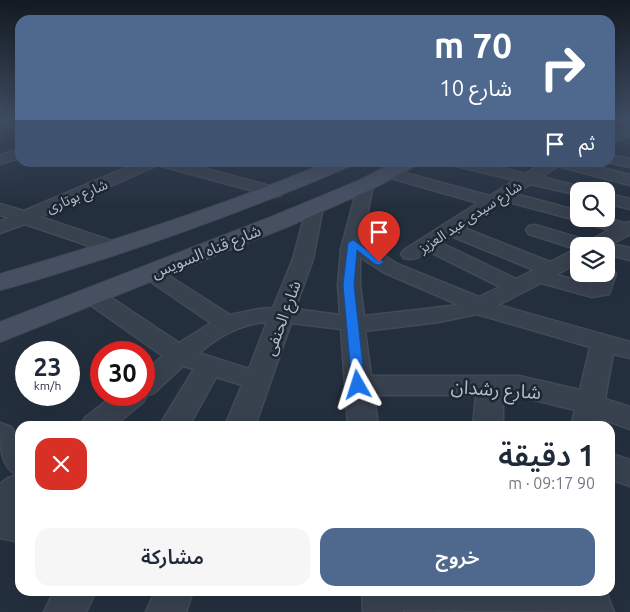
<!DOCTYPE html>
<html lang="ar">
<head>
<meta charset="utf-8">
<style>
  body { margin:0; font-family:Ubuntu,"Noto Sans Arabic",sans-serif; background:#f6f6f7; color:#1f2937; direction:rtl; height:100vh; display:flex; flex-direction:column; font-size:19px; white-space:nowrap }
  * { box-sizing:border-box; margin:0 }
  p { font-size:16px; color:#747a83 }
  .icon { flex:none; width:28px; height:28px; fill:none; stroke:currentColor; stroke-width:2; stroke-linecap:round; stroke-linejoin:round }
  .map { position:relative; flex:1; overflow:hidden; direction:ltr }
  .drawer { position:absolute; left:15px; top:421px; width:600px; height:175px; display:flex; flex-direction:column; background:#fff; border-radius:15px; box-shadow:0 5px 20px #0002; direction:rtl }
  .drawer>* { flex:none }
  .top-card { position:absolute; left:15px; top:15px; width:600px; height:152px; border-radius:15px; box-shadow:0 5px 20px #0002; direction:rtl; background:#4f688e; color:#fff; overflow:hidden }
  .controls { position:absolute; left:570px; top:182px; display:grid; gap:10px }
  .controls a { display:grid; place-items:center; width:45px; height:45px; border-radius:10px; background:#fff; box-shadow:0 5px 20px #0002; font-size:25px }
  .speed { position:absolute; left:15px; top:341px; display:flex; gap:10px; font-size:25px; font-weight:700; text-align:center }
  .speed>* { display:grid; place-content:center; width:65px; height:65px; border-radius:50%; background:#fff; box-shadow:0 5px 20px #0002; line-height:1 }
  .speed small { font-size:12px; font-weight:400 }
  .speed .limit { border:8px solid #d22; background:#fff; color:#111 }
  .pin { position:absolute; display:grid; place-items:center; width:42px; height:42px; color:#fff; margin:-51px -21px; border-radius:50% 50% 50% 0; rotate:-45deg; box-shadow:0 0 5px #0007 }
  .pin .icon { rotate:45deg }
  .me { position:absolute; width:55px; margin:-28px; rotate:354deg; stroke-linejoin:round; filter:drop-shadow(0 0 4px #0008) }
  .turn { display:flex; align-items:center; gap:18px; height:105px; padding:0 20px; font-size:22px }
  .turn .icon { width:65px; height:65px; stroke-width:2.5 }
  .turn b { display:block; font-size:35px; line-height:42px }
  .then { display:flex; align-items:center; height:48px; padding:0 20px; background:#0003; gap:10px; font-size:19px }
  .round { display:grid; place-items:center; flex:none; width:52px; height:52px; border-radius:15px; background:#f6f6f7 }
  .overview { display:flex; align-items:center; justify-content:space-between; height:85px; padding:0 20px }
  h1 { font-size:30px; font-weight:600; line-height:38px }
  .action { display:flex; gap:10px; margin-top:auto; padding:10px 20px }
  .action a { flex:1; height:58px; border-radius:15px; background:#4f688e; color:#fff; font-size:20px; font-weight:600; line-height:58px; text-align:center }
  .action a+a { background:#f6f6f7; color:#1f2937 }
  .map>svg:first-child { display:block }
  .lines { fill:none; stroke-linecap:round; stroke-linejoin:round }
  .street-casing { stroke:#414a57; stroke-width:3 }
  .secondary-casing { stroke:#414a57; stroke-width:2 }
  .street { fill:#38414e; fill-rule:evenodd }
  .secondary { fill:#465061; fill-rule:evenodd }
  .route { fill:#1a73e8; stroke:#114b97 }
  .labels { text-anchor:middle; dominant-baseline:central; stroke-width:5; stroke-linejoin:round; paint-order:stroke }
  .far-street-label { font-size:14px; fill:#b4bcc9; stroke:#1d2633 }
  .street-label { font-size:16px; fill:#b4bcc9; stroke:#1d2633 }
  .near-street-label { font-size:19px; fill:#b4bcc9; stroke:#1d2633 }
</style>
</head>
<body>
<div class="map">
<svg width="630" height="612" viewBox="0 0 630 612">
  <rect width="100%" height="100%" fill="#242f3e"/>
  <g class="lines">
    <g class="street-casing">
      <g id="street">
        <polygon points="0,120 20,121 20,129 0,123"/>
        <polygon points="630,128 630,136 610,142 610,134"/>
        <polygon points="20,149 20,158 0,164 0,155"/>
        <polygon points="610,155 630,159 630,167 607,162 610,162"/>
        <polygon points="140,162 181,162 281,189 283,192 281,195 275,197 158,165 40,217 121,244 124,248 121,252 114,254 107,252 25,224 0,233 0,221 9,218 0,215 0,204 24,211"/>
        <path d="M450,162H478L526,174L543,162H579L630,175V185L558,166L541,177L586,188L588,191H579V195L530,184L515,194L579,211V219L606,218L624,223L630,222V234L612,244L630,248V260L606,254V246H579V262L556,275L592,284L596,274H606V268L613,270L616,274L609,294L592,297L541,283L498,305L630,342V358L613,354L605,399L630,407V429L602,419L601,426H571L575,410L519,396L503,395V426H473L476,395H374L378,426H348L341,329L291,323L255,426H225L242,385L216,377L189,426H159L194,369L183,366L154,393L147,395L143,402L114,426H80L85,418L114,395H144V372L163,356L85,301L82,296L85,291L93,289L101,291L179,343L211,323L144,277L141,273L144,269L151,267L158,269L230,315L259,309L273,308L293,259L307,207L309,203H321L323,207L313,259L295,309L340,315L338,285L341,249L359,182H371L373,185L362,241L397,264L479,297L500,287L428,251C420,257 414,261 404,258L401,254L404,250L478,203L384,176L382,173L384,170H394L490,196L515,180L452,165ZM504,201L580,221L609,230L589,241L535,225L529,226L526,230L529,234L576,249L550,262L464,228ZM451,236L534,270L516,279L441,243ZM360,257L383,272L459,305L364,316L360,285ZM477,314L590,347L580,390L519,376H371L365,331L439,322ZM267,322L249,369L199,353C219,336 240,324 267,322Z"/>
        <polygon points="606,193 630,199 630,209 606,203"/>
        <path d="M0,423L11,427L20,439V508L18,510H20V542L0,538V484L8,478L17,475C0,467 0,443 0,423Z"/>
        <polygon points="610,453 630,460 630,486 610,479"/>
        <polygon points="54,591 96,591 86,612 44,612"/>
        <polygon points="155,591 193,591 186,612 146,612"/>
        <polygon points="362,591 606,591 614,612 403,610 403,612 363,612"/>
      </g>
    </g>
    <g class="secondary-casing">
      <g id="secondary">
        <path d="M328,162H352L350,166C271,200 191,230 109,257C73,268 37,281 0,290V274C111,242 221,207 328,162Z"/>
        <polygon points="395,162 417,162 415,166 372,189 287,227 0,342 0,322 271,217 358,181"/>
      </g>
    </g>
    <use href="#street" class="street"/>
    <use href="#secondary" class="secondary"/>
  </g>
  <linearGradient id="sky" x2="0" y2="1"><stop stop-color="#141a22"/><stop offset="0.58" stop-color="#3f4d63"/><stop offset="1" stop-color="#3f4d63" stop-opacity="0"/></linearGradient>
  <rect width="630" height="206" fill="url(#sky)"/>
  <polygon class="route" points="353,240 384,262 379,265 375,264 357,250 354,285 365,385 363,388 354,388 352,385 343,285 348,243"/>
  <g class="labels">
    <g class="far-street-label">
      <text transform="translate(77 196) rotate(-23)">شارع بوتارى</text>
      <text transform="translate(470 217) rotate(-33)">شارع سيدى عبد العزيز</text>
    </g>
    <g class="street-label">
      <text transform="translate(206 251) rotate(-22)">شارع قناه السويس</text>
      <text transform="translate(282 318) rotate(-70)">شارع الحنفى</text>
    </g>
    <g class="near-street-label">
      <text transform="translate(496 389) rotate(4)">شارع رشدان</text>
    </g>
  </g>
</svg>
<div class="controls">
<a><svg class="icon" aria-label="search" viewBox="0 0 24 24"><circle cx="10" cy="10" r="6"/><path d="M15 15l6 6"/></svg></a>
<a><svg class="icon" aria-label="layers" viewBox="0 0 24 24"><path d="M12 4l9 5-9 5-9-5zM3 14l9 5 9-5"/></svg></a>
</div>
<div class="speed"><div>23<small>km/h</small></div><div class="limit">30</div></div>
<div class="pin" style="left:379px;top:262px;background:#d93025"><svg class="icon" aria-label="arrive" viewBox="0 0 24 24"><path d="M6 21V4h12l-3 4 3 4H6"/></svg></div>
<svg class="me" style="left:358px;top:385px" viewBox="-20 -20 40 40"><path d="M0-17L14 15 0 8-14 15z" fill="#1a73e8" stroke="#fff" stroke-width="4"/></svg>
<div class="top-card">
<div class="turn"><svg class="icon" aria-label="right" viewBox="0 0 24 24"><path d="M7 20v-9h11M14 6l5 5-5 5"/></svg><div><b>70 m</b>شارع 10</div></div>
<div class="then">ثم<svg class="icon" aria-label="arrive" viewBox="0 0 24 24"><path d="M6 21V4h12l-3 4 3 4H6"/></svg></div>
</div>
<section class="drawer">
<div class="overview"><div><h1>1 دقيقة</h1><p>90 m · 09:17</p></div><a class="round" style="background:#d93025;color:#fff"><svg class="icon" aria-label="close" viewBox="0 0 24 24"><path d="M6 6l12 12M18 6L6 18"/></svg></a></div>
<div class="action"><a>خروج</a><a>مشاركة</a></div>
</section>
</div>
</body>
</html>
